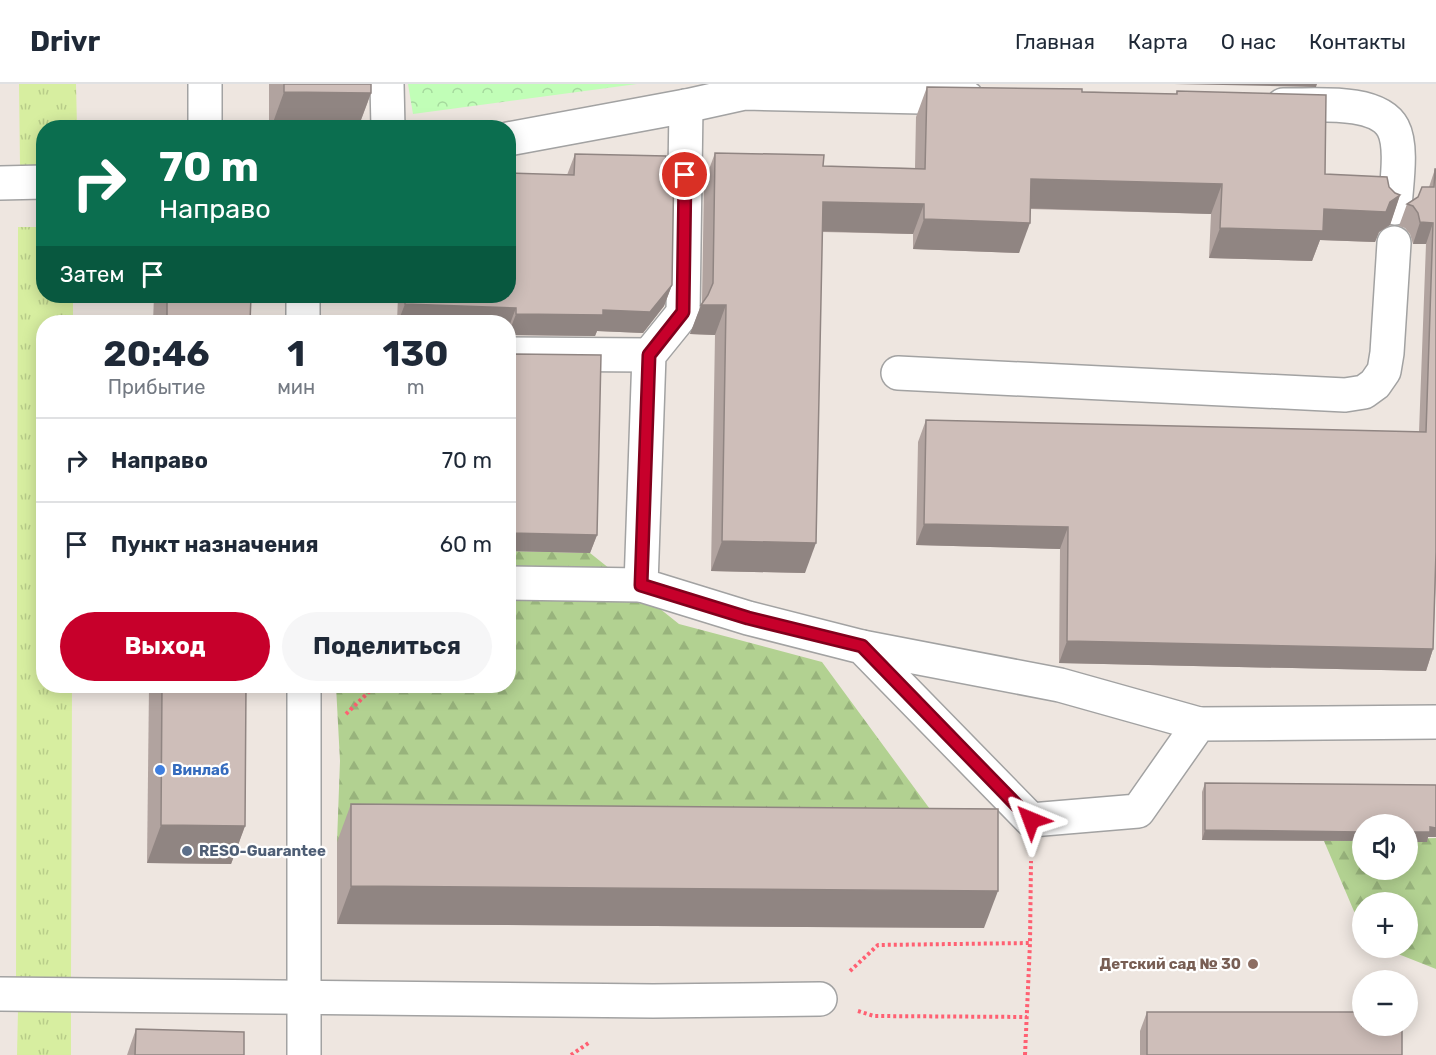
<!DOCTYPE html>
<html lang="ru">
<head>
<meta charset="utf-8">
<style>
  body { margin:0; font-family:Rubik,sans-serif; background:#f6f6f7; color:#1f2937; height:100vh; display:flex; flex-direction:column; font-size:22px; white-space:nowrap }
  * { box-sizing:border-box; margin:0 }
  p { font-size:20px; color:#747a83 }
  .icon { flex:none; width:33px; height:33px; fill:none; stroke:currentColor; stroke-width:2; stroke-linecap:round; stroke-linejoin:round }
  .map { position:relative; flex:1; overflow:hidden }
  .drawer { position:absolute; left:36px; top:231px; width:480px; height:378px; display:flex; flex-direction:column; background:#fff; border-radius:24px; box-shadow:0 3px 15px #0003 }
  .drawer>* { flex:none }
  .guide { position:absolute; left:36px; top:36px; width:480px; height:183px; border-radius:24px; box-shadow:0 3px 15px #0003; background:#0b6e4f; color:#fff; overflow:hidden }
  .tools { position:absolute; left:1352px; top:730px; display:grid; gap:12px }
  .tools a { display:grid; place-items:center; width:66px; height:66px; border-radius:50%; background:#fff; box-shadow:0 3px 15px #0003; font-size:30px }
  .pin { position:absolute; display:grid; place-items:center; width:51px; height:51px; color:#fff; margin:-26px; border:3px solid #fff; border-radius:50%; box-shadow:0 2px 6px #0007 }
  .me { position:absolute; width:66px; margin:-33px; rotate:316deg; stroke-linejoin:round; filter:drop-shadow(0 0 4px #0008) }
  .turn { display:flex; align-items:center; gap:21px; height:126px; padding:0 24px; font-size:27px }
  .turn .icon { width:78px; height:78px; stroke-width:2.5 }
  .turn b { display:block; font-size:42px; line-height:51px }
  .then { display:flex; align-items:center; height:57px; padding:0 24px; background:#0003; gap:12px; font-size:22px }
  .eta { display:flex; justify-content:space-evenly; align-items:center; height:102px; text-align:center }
  .eta b { font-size:36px; font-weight:700; line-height:42px }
  .primary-button { display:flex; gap:12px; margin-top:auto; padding:12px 24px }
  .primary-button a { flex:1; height:69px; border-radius:36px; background:#c7002b; color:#fff; font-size:24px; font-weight:700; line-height:69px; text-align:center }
  .primary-button a+a { background:#f6f6f7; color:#1f2937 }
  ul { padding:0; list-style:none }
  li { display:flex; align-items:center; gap:18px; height:84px; padding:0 24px; border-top:2px solid #e0e1e3 }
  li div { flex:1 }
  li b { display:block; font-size:22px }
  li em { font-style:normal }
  header { display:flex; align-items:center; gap:36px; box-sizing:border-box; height:84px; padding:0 30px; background:#fff; border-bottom:2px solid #e0e1e3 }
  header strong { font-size:28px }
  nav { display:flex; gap:33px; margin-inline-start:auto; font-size:21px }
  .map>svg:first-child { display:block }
  .grass { fill:url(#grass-tufts) }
  .forest { fill:url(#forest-firs) }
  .park { fill:url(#park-crowns) }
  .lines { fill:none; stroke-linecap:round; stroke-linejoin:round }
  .minor-casing { stroke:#a2a2a2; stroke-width:36 }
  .path { stroke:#ff6072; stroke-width:4; stroke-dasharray:3 3; stroke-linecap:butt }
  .minor { stroke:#fff; stroke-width:33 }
  .wall { fill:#b1a39f }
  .shaded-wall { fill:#908582 }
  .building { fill:#cebeb9; stroke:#908582; stroke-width:1.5 }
  .route-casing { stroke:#81001c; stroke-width:15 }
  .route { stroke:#c7002b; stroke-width:10 }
  .shop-dot { fill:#3f7fe0; stroke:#fff; stroke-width:2 }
  .service-dot { fill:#5c6f8a; stroke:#fff; stroke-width:2 }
  .education-dot { fill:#8d6e63; stroke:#fff; stroke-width:2 }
  .labels { text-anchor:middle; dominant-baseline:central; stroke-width:4.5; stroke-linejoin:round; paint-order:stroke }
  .shop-label { font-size:15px; font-weight:bold; fill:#366cbe; stroke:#fff; text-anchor:start }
  .service-label { font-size:15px; font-weight:bold; fill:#4e5e75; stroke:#fff; text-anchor:start }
  .education-label { font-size:15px; font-weight:bold; fill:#785e54; stroke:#fff; text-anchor:end }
</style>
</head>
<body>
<header>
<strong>Drivr</strong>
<nav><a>Главная</a><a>Карта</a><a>О нас</a><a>Контакты</a></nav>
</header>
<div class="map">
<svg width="1436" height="971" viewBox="0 0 1436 971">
  <defs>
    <pattern id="grass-tufts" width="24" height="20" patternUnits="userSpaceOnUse" patternTransform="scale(1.5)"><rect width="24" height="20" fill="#d7eea0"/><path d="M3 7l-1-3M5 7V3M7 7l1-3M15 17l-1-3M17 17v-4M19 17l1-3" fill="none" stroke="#b8cc89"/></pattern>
    <pattern id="forest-firs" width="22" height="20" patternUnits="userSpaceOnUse" patternTransform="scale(1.5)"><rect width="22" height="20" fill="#b2d191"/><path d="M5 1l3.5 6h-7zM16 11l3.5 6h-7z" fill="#98b37c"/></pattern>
    <pattern id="park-crowns" width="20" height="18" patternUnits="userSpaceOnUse" patternTransform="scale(1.5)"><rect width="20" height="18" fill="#c1feb7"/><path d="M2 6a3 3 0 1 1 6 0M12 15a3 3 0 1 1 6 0" fill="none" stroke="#a5d99d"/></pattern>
  </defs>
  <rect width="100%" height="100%" fill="#eee6e0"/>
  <g class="grass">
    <polygon points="19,0 76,0 77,43 44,44 43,82 20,82"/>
    <polygon points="18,143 43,143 44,212 73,212 73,238 44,238 44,602 72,602 71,896 16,895"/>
    <polygon points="18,926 71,927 71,971 17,971"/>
  </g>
  <g class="forest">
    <polygon points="509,467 590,469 679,540 822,578 957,762 337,758 340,677 336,602 508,602"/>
    <polygon points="1436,754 1436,885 1383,864 1407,864 1407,819 1362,819 1362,846 1324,757 1362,756 1362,786 1407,786 1407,755"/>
  </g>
  <polygon class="park" points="408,0 637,0 413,30"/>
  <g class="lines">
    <g class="minor-casing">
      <g id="minor">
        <polyline points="205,0 205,44"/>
        <polyline points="387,0 388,44"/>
        <path d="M1283,21C1312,22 1377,14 1393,44C1403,63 1396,102 1395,124"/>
        <polyline points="686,22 683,229 649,271 641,501 748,534 862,563 1031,736 1138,727 1199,640 1436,638"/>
        <polyline points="508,55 686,22 745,9 967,14"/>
        <polyline points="0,99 44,98"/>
        <polyline points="303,212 303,238"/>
        <polyline points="508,270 649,271"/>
        <polyline points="898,289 1345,311 1364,308 1375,300 1384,287 1387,269 1394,159"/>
        <polyline points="508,499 641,501"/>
        <polyline points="862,563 1060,601 1199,640"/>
        <polyline points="304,602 304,971"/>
        <polyline points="0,910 653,917 820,915"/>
      </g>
    </g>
    <g class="path">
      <polyline points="346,630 375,602"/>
      <polyline points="850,887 878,861 1030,859"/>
      <polyline points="858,927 874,932 1027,933"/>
      <polyline points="571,971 590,958"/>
      <polyline points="1025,971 1030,859 1031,777"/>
    </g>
    <use href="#minor" class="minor"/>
  </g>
  <g class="wall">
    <polygon points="269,0 371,0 371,9 358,44 269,44"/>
    <polygon points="927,3 1176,10 1177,7 1325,90 1389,103 1395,109 1400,111 1390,141 1379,148 1375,158 1320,156 1312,177 1209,174 1211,130 1030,125 1019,169 913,165 913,150 822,148 805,489 711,487 715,251 690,250 702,219 704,99 715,69 823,82 915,84 916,33"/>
    <polygon points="575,70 672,201 664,222 643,249 597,247 595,252 508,251 508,238 397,238 398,212 508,212 567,91"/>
    <polygon points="1435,85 1436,85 1436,490 1433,565 1426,587 1059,579 1060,465 916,461 918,358 926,336 1419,348 1426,160 1413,160 1410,150 1405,144 1399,142 1407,120 1418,114 1429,103"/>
    <polygon points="154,212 251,212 250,238 153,238"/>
    <polygon points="514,270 597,451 590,469 508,467 508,286"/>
    <polygon points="149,602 246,602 245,742 231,780 147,779"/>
    <polygon points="1205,699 1428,753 1427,758 1362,741 1362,757 1202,756 1202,708"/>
    <polygon points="351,720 984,844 337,840 337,758"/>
    <polygon points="1147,928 1402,971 1140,971 1140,947"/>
    <polygon points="136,945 244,971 127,971"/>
  </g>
  <g class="shaded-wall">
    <polygon points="1174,0 1317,0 1316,3"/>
    <polygon points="284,8 371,9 358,44 271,44"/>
    <polygon points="1031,95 1222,100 1211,130 1021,124"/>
    <polygon points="1400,111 1390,141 1379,148 1375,158 1320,156 1312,177 1209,174 1220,144 1324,125 1390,118"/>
    <polygon points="823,118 924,120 913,150 812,147"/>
    <polygon points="924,135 1030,139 1019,169 913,165"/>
    <polygon points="1420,138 1433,139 1426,160 1413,160"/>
    <polygon points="672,201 664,222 643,249 597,247 595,252 508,251 516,230 603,226"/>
    <polygon points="405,220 516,224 508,245 508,238 398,238"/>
    <polygon points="701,221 726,221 715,251 690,250"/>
    <polygon points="924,440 1068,443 1060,465 916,461"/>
    <polygon points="510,449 597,451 590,469 508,467 508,454"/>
    <polygon points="722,457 816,459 805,489 711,487"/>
    <polygon points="1067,557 1433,565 1426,587 1059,579"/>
    <polygon points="161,741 245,742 231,780 147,779"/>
    <polygon points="1430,743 1436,744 1436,753 1428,753 1427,758 1407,758 1407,748"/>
    <polygon points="1205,746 1362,748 1362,757 1202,756"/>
    <polygon points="351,802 998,807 984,844 337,840"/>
  </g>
  <g class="building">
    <polygon points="284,0 371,0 371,9 284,8"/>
    <polygon points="927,3 1082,5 1082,8 1177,10 1177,7 1326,11 1325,90 1387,93 1389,103 1395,109 1400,111 1390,118 1386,128 1324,125 1323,147 1220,144 1222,100 1031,95 1030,139 924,135 924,120 823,118 816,459 722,457 726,221 701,221 708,211 713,199 715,69 824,71 823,82 925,85"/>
    <polygon points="575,70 666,72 665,77 674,77 672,201 650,228 603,226 603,231 516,230 516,224 405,220 405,212 508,212 508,89 574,91"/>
    <polygon points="1435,85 1436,85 1436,468 1433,565 1067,557 1068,443 924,440 926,336 1426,348 1433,139 1420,138 1418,129 1413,122 1407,120 1418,113 1422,103 1434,103"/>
    <polygon points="167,212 251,212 250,238 167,238"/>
    <polygon points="514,270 601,271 597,451 510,449"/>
    <polygon points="162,602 246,602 245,742 161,741"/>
    <polygon points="1205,699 1436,701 1436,744 1430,743 1430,748 1407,748 1407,741 1362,741 1362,748 1205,746"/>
    <polygon points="351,720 998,725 998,807 351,802"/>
    <polygon points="1147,928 1362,928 1362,942 1402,942 1402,971 1147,971"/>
    <polygon points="136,945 244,948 244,971 135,971"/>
  </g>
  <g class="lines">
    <g class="route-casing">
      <polyline id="route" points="685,91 683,228 649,271 641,501 748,534 862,562 1031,736"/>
    </g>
    <use href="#route" class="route"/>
  </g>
  <circle class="shop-dot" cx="160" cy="686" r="6"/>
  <circle class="service-dot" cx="187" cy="767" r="6"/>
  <circle class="education-dot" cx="1253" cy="880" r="6"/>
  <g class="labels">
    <g class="shop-label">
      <text x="172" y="686">Винлаб</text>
    </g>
    <g class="service-label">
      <text x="199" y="767">RESO-Guarantee</text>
    </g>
    <g class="education-label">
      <text x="1241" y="880">Детский сад № 30</text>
    </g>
  </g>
</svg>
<div class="tools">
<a><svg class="icon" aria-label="sound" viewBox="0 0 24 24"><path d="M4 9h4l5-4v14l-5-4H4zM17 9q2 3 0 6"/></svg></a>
<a>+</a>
<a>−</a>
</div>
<div class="pin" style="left:685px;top:91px;background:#d93025"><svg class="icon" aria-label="arrive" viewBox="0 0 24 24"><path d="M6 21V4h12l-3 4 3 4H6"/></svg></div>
<svg class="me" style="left:1031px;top:736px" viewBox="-20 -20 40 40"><path d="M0-17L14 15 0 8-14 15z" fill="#c7002b" stroke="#fff" stroke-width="4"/></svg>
<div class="guide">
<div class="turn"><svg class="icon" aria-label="right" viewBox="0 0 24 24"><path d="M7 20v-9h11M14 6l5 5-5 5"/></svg><div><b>70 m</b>Направо</div></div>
<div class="then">Затем<svg class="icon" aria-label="arrive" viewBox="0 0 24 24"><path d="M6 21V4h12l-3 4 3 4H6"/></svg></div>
</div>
<section class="drawer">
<div class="eta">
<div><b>20:46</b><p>Прибытие</p></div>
<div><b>1</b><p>мин</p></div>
<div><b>130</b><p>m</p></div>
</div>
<ul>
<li><svg class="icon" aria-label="right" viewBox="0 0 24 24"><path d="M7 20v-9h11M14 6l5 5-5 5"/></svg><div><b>Направо</b></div><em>70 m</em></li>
<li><svg class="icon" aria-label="arrive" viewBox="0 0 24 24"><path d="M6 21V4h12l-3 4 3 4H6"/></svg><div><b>Пункт назначения</b></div><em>60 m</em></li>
</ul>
<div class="primary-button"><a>Выход</a><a>Поделиться</a></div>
</section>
</div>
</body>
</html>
